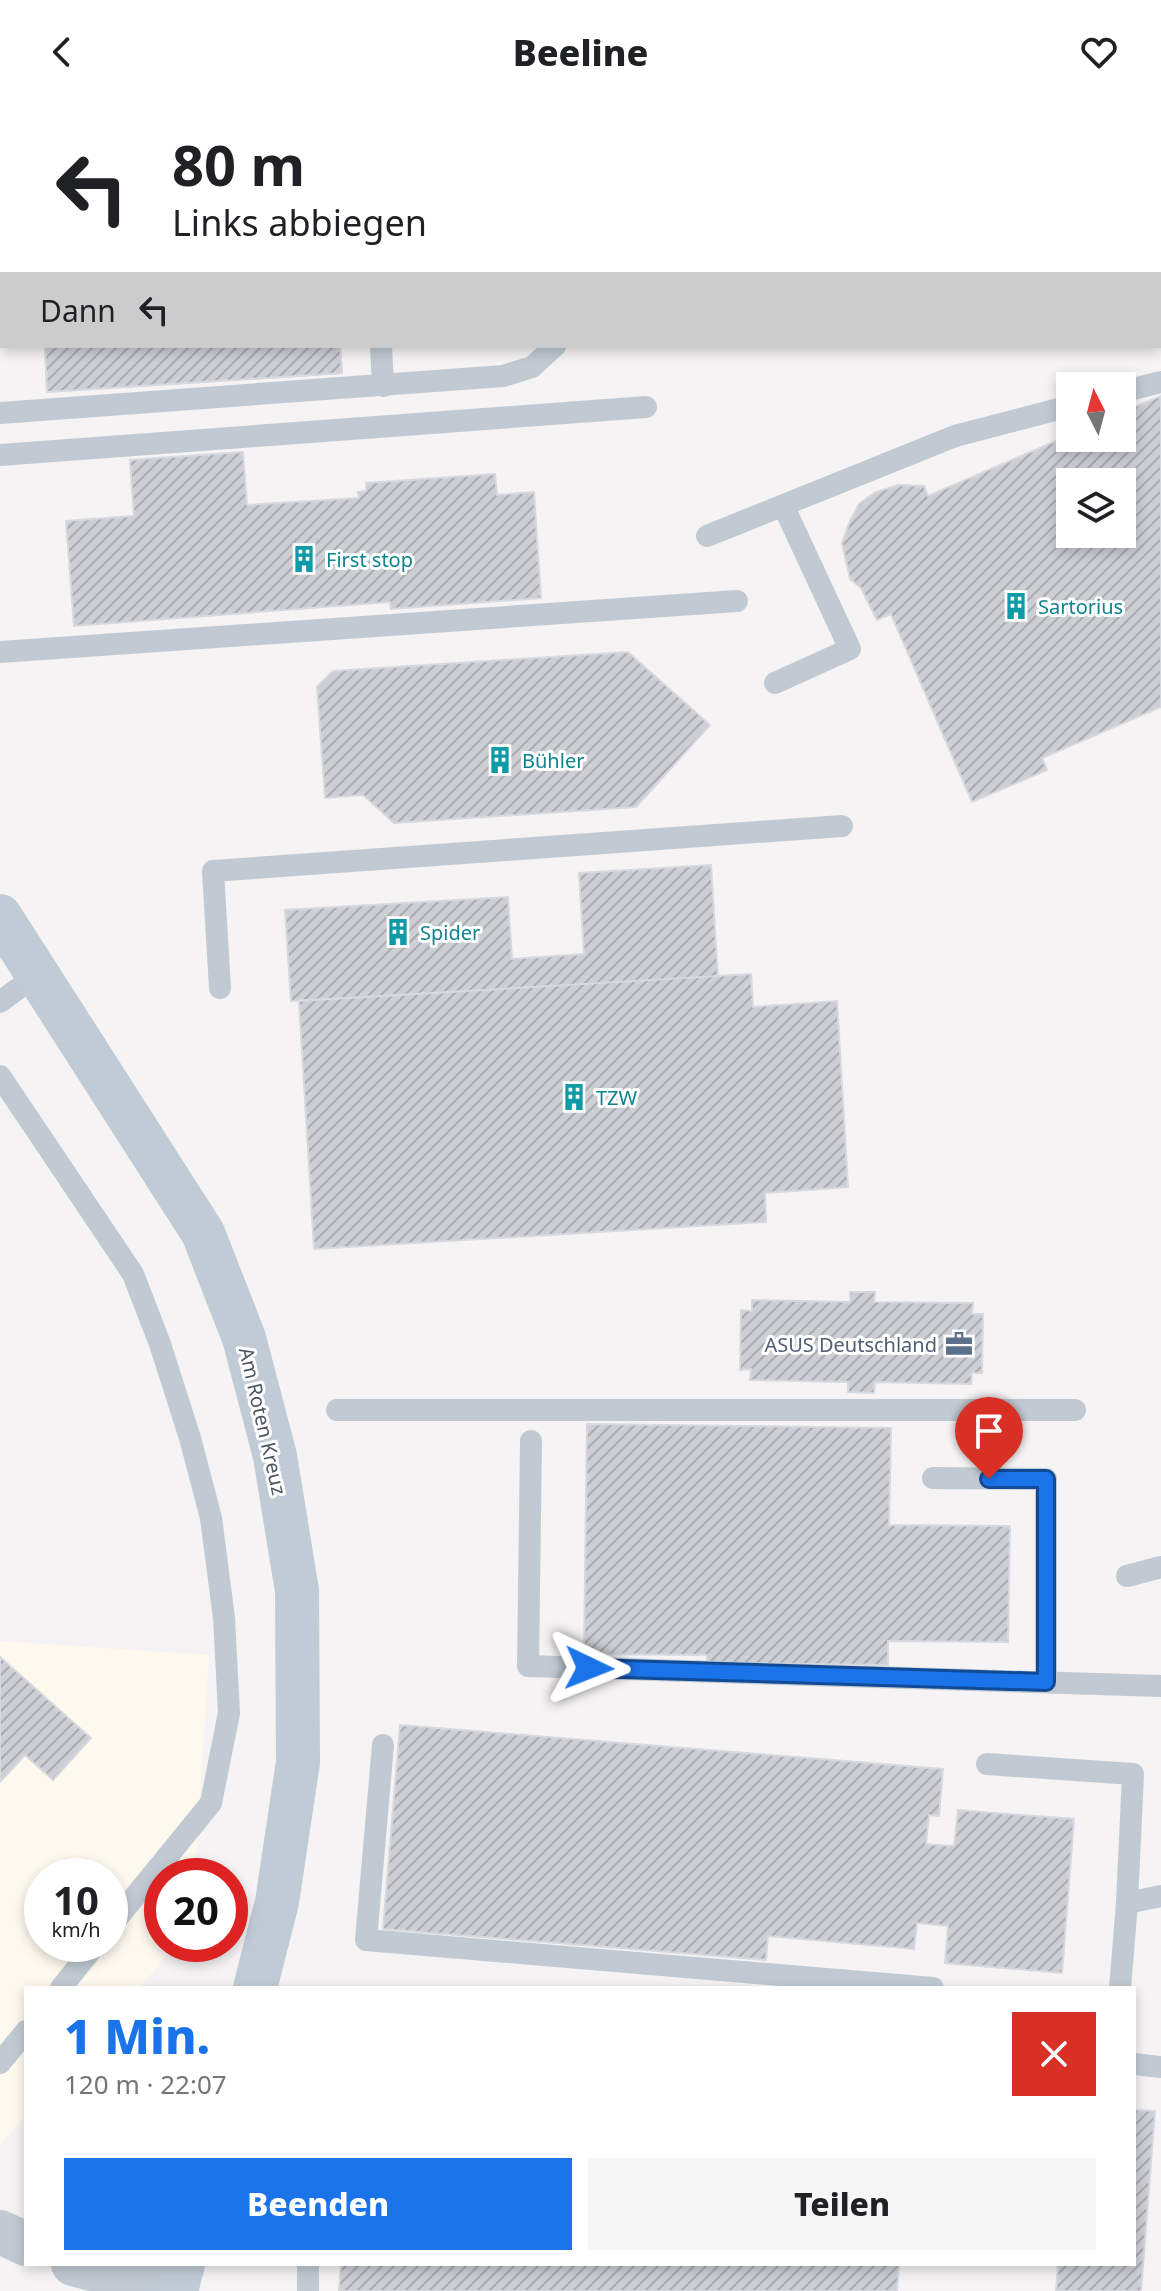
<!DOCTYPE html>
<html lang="de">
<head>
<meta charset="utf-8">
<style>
  body { margin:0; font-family:"Noto Sans",sans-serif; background:#f6f6f6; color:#202124; height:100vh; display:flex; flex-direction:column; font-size:30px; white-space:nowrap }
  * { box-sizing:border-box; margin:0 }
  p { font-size:26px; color:#757577 }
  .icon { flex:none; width:44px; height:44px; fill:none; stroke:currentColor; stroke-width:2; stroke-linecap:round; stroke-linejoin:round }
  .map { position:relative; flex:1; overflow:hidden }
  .side { position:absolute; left:24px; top:1882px; width:1112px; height:280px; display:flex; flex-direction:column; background:#fff; border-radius:0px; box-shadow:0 4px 12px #0003 }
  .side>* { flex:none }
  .banner { position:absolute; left:0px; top:0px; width:1162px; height:244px; box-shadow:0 4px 12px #0003; background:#fff; color:#202124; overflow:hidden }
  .needle { width:52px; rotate:354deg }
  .fabs { position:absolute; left:1056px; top:268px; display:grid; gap:16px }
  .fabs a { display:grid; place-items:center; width:80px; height:80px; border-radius:0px; background:#fff; box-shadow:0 4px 12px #0003; font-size:40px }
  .speed { position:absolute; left:24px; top:1754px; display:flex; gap:16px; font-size:40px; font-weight:700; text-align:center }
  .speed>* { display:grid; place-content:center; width:104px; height:104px; border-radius:50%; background:#fff; box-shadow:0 4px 12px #0003; line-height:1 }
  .speed small { font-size:20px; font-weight:400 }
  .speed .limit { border:12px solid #d22; background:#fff; color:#111 }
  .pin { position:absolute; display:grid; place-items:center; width:68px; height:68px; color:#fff; margin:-82px -34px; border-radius:50% 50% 50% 0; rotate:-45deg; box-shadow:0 0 8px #0007 }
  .pin .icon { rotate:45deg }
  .me { position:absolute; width:88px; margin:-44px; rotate:92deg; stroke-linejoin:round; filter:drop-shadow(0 0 6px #0008) }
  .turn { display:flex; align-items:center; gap:28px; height:168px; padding:0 40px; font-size:36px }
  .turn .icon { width:104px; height:104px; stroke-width:2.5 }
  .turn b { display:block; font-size:56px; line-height:68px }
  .then { display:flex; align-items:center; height:76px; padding:0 40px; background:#0003; gap:16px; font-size:30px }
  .round { display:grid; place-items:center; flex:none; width:84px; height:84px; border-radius:0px; background:#f6f6f6 }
  .summary { display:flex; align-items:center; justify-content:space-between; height:136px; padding:0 40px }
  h1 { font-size:48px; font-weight:800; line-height:60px; color:#1a73e8 }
  .action { display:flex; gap:16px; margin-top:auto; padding:16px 40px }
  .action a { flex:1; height:92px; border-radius:0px; background:#1a73e8; color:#fff; font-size:32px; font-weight:800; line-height:92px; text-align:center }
  .action a+a { background:#f6f6f6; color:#202124 }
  header { display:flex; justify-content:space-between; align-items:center; height:104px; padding:0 40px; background:#fff; font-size:36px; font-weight:800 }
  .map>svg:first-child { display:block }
  .commercial { fill:#fdf9ef; fill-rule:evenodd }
  .building { fill:url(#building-hatch); stroke:#d7d9de; stroke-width:2; fill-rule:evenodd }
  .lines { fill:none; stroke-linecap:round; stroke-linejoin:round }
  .path { stroke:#7ad0a6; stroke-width:5; stroke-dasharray:6 4; stroke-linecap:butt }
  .lane { stroke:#c1cad2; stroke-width:22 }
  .street { stroke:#c1cad2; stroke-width:44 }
  .secondary { stroke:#c1cbd6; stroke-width:44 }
  .route-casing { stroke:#114b97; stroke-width:20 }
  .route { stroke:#1a73e8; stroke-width:14 }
  .labels { text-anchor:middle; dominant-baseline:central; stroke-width:6; stroke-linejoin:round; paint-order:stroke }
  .culture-label { font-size:20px; fill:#0d838f; stroke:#fff; text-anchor:start }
  .service-label { font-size:20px; fill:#4e5e75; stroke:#fff; text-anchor:end }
  .street-label { font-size:20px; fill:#4a5661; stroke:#fff }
</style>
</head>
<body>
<header><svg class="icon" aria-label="back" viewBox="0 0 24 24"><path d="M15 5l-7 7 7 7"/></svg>Beeline<svg class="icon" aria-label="heart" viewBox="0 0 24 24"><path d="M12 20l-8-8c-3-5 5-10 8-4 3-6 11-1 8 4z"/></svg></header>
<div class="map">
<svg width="1161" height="2187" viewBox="0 0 1161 2187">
  <defs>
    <pattern id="building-hatch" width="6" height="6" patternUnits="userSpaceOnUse" patternTransform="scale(2)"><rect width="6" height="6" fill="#cdcfd5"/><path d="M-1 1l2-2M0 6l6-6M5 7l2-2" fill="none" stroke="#a8abb0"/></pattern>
  </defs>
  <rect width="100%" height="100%" fill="#f5f3f3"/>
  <path class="commercial" d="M0,1537L209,1551L195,1772H162V1840H177L139,1884H26V2012L0,2042ZM42,1772H110V1840H42Z"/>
  <g class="building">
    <polygon points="883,0 1161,0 1161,12 1160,2"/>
    <polygon points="2,14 2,151 0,151 0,15"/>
    <polygon points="2,14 2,151 0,151 0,15"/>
    <polygon points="45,242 340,242 342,269 47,288"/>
    <polygon points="45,242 340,242 342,269 47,288"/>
    <path d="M1161,292V603L1042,654L1047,666L972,698L891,510L877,516L861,484L850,475L842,439L850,417L859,400L874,389L898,381L924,382L928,392L1070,331V334H1122V308ZM1070,378H1122V430H1070Z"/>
    <polygon points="243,348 247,401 359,394 358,388 366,387 366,379 495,370 497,391 534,388 541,494 391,505 390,498 74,522 66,417 134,412 130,356"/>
    <polygon points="628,548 710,621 636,703 394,719 363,691 325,694 317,583 333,567"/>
    <polygon points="711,761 718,873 291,897 285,806 508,793 512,855 584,850 579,769"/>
    <polygon points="751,870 753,903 837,897 848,1083 765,1089 766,1118 314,1145 299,897"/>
    <polygon points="850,1188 875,1188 874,1198 973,1199 972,1210 983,1210 982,1269 972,1269 971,1280 875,1278 874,1289 848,1288 848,1278 750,1276 751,1265 740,1266 741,1206 752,1207 752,1196 850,1198"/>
    <polygon points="587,1320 891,1324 889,1421 1010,1422 1008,1538 888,1537 888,1561 707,1559 707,1551 584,1550"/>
    <polygon points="0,1553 91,1634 53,1676 25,1651 0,1678"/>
    <polygon points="400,1621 943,1665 939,1712 929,1711 926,1740 954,1742 958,1706 1074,1715 1062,1869 945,1859 948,1822 917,1819 914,1845 768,1832 766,1856 383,1825"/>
    <polygon points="1134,2006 1155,2007 1141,2187 1056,2187 1058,2160 1134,2160"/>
    <polygon points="341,2160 899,2160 897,2187 339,2187"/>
  </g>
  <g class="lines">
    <polyline class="path" points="780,0 781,2"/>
    <g class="lane">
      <polyline points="71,0 71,2"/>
      <polyline points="349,0 351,2"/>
      <polyline points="136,2 170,0"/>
      <polyline points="381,242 383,282"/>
      <polyline points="1122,288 1161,278"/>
      <polyline points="0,309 503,272 532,263 555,242"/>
      <polyline points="0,351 646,303"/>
      <polyline points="707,432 955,332 1070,302"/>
      <polyline points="0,548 737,497"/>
      <polyline points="775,579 850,545 784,403"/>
      <polyline points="220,884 213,767 842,722"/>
      <polyline points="0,898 38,870"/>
      <polyline points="0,972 133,1170 160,1240 190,1334 211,1414 224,1514 229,1609 211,1699 110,1823"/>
      <polyline points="337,1306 1075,1306"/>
      <polyline points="531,1337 528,1562 1161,1582"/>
      <polyline points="933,1374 1046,1375 1046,1578"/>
      <polyline points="1127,1472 1161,1463"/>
      <polyline points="383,1641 366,1836 933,1884"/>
      <polyline points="987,1660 1133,1670 1127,1799"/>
      <polyline points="61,1884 96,1840"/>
      <polyline points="1120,1884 1127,1799 1161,1792"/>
      <polyline points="0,1959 26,1927"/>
      <polyline points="1134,1960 1161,1963"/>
      <polyline points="308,2187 308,2160"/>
    </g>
    <g class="street">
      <polyline points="0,2128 26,2140"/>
      <polyline points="73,2160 174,2187"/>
    </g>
    <g class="secondary">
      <polyline points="0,812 203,1129 244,1234 275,1352 297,1487 298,1658 277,1798 255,1884"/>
      <polyline points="176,2187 183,2160"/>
    </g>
  </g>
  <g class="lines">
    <g class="route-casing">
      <polyline id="route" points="589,1564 1046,1578 1046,1375 989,1375"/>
    </g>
    <use href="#route" class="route"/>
  </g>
  <defs>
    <g id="building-bare" transform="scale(2.16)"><path d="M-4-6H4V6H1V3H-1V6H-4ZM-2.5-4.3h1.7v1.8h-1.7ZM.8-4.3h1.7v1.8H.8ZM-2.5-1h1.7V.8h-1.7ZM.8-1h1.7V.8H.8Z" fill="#0f9aa8" stroke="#fff" stroke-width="2.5" paint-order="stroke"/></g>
    <g id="office-bare" transform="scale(2.16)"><path d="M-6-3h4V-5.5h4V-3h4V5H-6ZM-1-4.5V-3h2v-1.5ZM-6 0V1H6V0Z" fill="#5c6f8a" stroke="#fff" stroke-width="2.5" paint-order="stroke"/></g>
  </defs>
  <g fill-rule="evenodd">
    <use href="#building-bare" x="304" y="455"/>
    <use href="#building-bare" x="1016" y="502"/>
    <use href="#building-bare" x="500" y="656"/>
    <use href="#building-bare" x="398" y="828"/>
    <use href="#building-bare" x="574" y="993"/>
    <use href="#office-bare" x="959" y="1240"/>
  </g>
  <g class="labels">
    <g class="culture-label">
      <text x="326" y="455">First stop</text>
      <text x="1038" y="502">Sartorius</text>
      <text x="522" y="656">Bühler</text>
      <text x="420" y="828">Spider</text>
      <text x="596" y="993">TZW</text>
    </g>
    <g class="service-label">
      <text x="937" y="1240">ASUS Deutschland</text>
    </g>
    <g class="street-label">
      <text transform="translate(263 1317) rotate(77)">Am Roten Kreuz</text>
    </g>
  </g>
</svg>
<div class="fabs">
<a><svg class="needle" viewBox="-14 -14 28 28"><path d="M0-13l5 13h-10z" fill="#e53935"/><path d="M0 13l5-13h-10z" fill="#757577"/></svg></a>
<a><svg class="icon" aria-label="layers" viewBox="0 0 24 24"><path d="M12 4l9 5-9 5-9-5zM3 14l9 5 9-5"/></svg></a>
</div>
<div class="speed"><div>10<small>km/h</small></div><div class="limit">20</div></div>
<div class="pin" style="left:989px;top:1375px;background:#d93025"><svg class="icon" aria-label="arrive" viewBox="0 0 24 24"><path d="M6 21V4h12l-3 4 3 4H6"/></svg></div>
<svg class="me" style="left:589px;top:1564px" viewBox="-20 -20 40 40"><path d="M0-17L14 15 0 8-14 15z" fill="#1a73e8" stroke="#fff" stroke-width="4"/></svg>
<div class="banner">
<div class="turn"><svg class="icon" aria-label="left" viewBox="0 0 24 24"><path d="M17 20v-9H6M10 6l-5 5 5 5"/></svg><div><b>80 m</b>Links abbiegen</div></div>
<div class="then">Dann<svg class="icon" aria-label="left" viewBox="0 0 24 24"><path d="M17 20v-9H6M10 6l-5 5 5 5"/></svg></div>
</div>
<section class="side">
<div class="summary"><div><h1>1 Min.</h1><p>120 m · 22:07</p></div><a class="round" style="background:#d93025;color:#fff"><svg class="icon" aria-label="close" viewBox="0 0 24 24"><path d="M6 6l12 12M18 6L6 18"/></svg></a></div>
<div class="action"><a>Beenden</a><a>Teilen</a></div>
</section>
</div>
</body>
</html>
